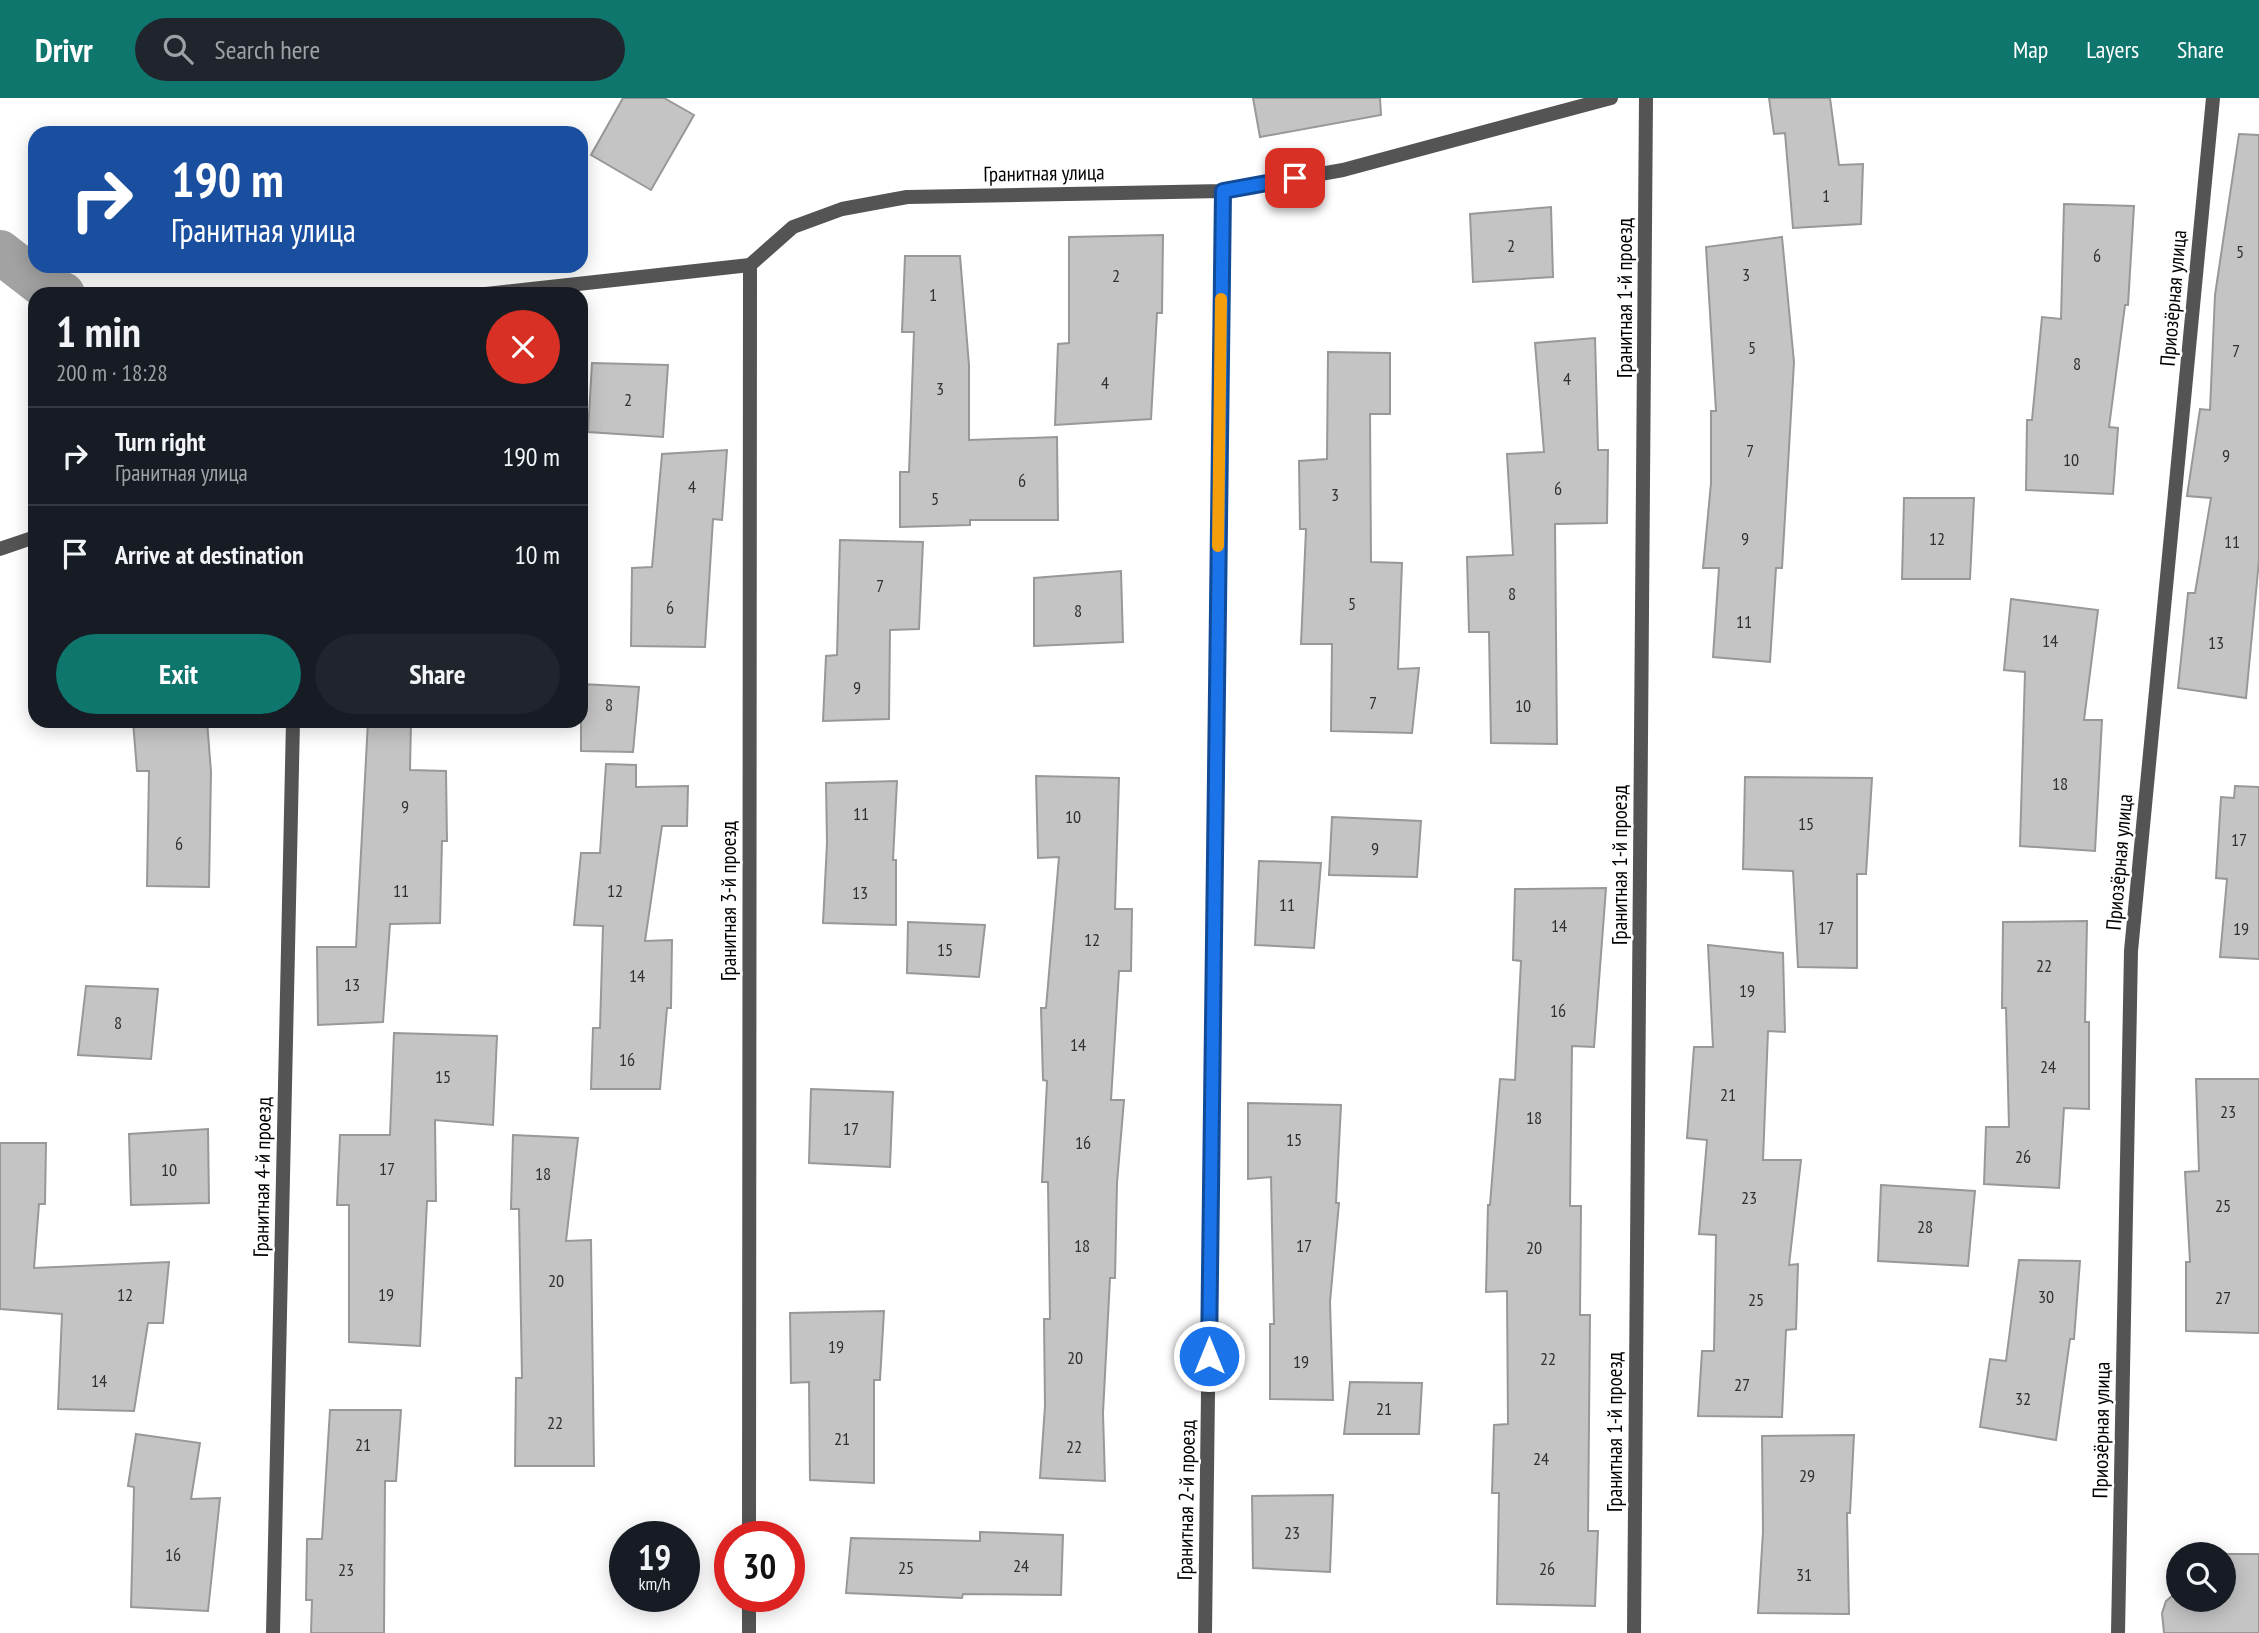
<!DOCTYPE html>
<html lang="en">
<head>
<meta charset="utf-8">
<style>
  body { margin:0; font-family:"PT Sans Narrow",sans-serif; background:#20242c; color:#f1f3f6; height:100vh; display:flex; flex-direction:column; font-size:26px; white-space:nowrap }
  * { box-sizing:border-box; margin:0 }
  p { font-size:23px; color:#9ea1a6 }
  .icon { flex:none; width:38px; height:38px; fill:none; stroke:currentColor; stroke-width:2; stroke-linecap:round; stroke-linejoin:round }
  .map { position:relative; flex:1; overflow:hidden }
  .details { position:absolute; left:28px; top:189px; width:560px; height:441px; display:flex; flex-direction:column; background:#171b24; border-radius:21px; box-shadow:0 4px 18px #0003 }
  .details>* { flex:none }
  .guide { position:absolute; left:28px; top:28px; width:560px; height:147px; border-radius:21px; box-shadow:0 4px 18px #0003; background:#1a4fa0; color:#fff; overflow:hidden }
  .tools { position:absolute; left:2166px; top:1444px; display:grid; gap:14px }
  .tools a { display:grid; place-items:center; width:70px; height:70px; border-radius:50%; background:#171b24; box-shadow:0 4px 18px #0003; font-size:35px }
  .speed { position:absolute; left:609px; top:1423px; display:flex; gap:14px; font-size:35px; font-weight:700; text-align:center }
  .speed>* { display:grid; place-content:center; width:91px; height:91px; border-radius:50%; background:#171b24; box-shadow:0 4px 18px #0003; line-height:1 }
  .speed small { font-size:18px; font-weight:400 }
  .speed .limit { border:10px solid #d22; background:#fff; color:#111 }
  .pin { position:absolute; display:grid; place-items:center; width:60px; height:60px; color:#fff; margin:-30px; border-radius:14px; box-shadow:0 4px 10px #0006 }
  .me { position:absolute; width:77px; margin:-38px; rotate:0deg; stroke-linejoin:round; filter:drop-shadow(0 0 5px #0008) }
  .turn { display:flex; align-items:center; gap:24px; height:147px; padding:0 28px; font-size:32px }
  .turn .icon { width:91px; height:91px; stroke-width:2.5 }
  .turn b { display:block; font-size:49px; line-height:60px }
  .round { display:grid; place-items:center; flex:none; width:74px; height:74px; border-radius:37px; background:#20242c }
  .head { display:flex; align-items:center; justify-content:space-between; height:119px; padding:0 28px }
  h1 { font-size:42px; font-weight:800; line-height:52px }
  .cta { display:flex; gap:14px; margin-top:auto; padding:14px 28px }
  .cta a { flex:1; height:80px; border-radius:42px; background:#0f766e; color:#fff; font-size:28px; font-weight:800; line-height:80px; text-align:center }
  .cta a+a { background:#20242c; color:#f1f3f6 }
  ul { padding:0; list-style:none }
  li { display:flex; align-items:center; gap:21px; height:98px; padding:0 28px; border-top:2px solid #363941 }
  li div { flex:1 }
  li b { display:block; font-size:26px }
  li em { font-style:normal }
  header { display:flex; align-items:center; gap:42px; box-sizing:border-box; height:98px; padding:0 35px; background:#0f766e; color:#fff }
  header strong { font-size:33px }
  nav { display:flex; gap:38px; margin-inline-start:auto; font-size:24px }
  .search { width:490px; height:63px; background:#20242c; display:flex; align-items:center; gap:18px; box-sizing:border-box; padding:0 24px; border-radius:38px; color:#9ea1a6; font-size:26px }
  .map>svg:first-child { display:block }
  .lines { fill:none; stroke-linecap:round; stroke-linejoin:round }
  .canal { stroke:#a2a2a2; stroke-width:44 }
  .building { fill:#c4c4c4; stroke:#989898; stroke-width:2 }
  .street { stroke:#545454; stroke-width:14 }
  .route-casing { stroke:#114b97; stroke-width:18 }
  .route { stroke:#1a73e8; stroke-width:12 }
  .slow { stroke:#f59e0b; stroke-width:12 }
  .labels { text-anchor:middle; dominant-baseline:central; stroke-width:5; stroke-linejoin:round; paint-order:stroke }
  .number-label { font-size:18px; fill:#313131 }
  .street-label { font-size:21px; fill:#000; stroke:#fff }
</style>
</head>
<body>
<header>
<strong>Drivr</strong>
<div class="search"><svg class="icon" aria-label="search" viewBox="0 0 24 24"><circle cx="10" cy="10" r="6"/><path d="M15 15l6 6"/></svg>Search here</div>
<nav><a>Map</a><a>Layers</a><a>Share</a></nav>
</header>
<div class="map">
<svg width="2259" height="1535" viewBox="0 0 2259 1535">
  <rect width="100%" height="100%" fill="#fff"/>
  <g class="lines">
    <polyline class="canal" points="0,154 41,186 63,196"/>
  </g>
  <g class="building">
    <polygon points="623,0 664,0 694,17 651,92 591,57"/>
    <polygon points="1253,0 1380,0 1381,17 1260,39"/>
    <polygon points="1769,0 1830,0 1839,67 1863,66 1861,126 1793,130 1785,35 1774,36"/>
    <polygon points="2239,36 2259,37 2259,462 2246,600 2178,590 2188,495 2195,495 2211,400 2187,398 2200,311 2210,312 2215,197"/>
    <polygon points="2064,106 2134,108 2128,207 2125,207 2109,329 2118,330 2113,396 2026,392 2027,322 2032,322 2042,219 2061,221"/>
    <polygon points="1551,109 1553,179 1473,184 1470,116"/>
    <polygon points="1163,137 1162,215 1157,215 1151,321 1055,327 1058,246 1069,245 1069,139"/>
    <polygon points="1782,139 1794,264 1782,470 1776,470 1770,564 1713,559 1719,470 1703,470 1711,385 1711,313 1716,313 1706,149"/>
    <polygon points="905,158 960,158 969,267 969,342 1057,339 1058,422 970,422 970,427 900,429 900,374 909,374 914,234 902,234"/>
    <polygon points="1595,240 1598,352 1608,352 1607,425 1555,426 1557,646 1491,645 1489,534 1469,534 1467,459 1513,457 1507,356 1544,354 1535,245"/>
    <polygon points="1328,254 1390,255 1390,316 1370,316 1371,464 1402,465 1398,571 1419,570 1412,635 1331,633 1332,546 1301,546 1306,431 1300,431 1299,363 1327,361"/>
    <polygon points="592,265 668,267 663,339 588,334"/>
    <polygon points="727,352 722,422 713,421 705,549 631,548 632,470 652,469 662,356"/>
    <polygon points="1904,400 1974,400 1970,481 1902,481"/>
    <polygon points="840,442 923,444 919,531 890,532 889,621 823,623 826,558 837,557"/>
    <polygon points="1121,473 1123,544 1034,548 1034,480"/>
    <polygon points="2011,501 2098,512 2084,622 2102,622 2095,753 2020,748 2025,574 2004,572"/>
    <polygon points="581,586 639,589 633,654 581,653"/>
    <polygon points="133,623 207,623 211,674 209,789 147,788 149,673 137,673"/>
    <polygon points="368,623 411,623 410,672 446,673 447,743 442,743 440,825 390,826 383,924 318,927 317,849 356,849"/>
    <polygon points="606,666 636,667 636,689 688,688 687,728 662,728 645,843 672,842 671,910 667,910 660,991 591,991 593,930 600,930 603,828 574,827 581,755 600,755"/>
    <polygon points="1036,678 1119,680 1115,811 1132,811 1131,873 1119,873 1111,1002 1124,1002 1117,1085 1115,1180 1110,1180 1103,1315 1105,1383 1040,1380 1045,1308 1044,1221 1050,1221 1048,1084 1042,1084 1047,983 1043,982 1041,910 1046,910 1059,759 1038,760"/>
    <polygon points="1745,679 1872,680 1866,776 1857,776 1857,870 1798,869 1793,773 1743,771"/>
    <polygon points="897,683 893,762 896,762 896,827 823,825 827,745 826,685"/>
    <polygon points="2235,688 2259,689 2259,861 2220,859 2227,781 2216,780 2221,699 2234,700"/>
    <polygon points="1332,719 1421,723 1417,779 1329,777"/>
    <polygon points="1259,763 1321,765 1314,850 1255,847"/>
    <polygon points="1606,790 1594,949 1572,948 1570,1108 1581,1108 1580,1217 1590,1217 1588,1433 1598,1433 1595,1508 1497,1506 1499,1395 1492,1395 1494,1327 1508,1326 1507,1193 1486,1194 1488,1107 1490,1107 1500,981 1515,982 1521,863 1513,862 1515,791"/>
    <polygon points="2087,823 2085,924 2089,924 2089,1011 2064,1010 2059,1090 1984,1086 1986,1029 2009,1029 2006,910 2002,910 2003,824"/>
    <polygon points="908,824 985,827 979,879 907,875"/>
    <polygon points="1708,847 1783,855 1785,934 1768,933 1763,1062 1801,1062 1789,1167 1798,1166 1796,1231 1786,1232 1782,1319 1698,1318 1702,1253 1714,1253 1716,1137 1699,1136 1707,1042 1687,1040 1694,949 1713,949"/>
    <polygon points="86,888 158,891 151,961 78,957"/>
    <polygon points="394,935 497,938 493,1027 435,1022 436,1103 427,1103 420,1248 349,1244 349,1107 337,1107 340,1037 390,1037"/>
    <polygon points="2196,981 2259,981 2259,1235 2186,1233 2186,1164 2190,1164 2185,1074 2199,1073"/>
    <polygon points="811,991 893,994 890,1069 809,1065"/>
    <polygon points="1248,1005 1341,1007 1336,1105 1339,1105 1330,1204 1333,1302 1270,1301 1270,1226 1274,1226 1271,1079 1248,1081"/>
    <polygon points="208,1031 209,1105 131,1107 129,1036"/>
    <polygon points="513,1037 578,1040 566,1143 591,1142 594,1368 515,1368 516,1280 522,1280 519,1111 511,1111"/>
    <polygon points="0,1045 46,1045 45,1106 39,1106 34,1170 169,1164 163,1225 148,1225 134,1313 58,1311 62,1216 0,1211"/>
    <polygon points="1881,1087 1975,1093 1968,1168 1878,1163"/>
    <polygon points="2019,1162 2080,1163 2074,1241 2070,1241 2056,1342 1980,1329 1990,1261 2006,1263"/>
    <polygon points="884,1213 880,1282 874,1282 874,1385 810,1382 809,1284 791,1285 790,1215"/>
    <polygon points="1350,1284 1422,1285 1419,1336 1344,1336"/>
    <polygon points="330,1312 401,1312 396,1383 385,1383 384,1535 311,1535 312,1502 306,1502 307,1441 322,1441"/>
    <polygon points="136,1336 200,1345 191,1401 220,1400 208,1513 131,1509 134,1389 128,1388"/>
    <polygon points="1854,1337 1850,1415 1847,1415 1849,1516 1758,1515 1763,1434 1762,1338"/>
    <polygon points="1333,1397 1330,1474 1253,1470 1252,1398"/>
    <polygon points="980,1434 1063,1437 1061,1497 963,1496 962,1500 846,1495 851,1440 980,1443"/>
    <polygon points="2224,1456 2259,1456 2259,1535 2164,1535 2162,1515 2166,1503 2179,1492 2179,1502 2224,1502"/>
  </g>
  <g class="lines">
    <g class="street">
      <polyline points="486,196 750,167 793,129 842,111 907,99 1223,93 1343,72 1611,0"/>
      <polyline points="0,451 35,439"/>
      <polyline points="749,1438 750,167"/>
      <polyline points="273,1535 293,623"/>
      <polyline points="749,1535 749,1498"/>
      <polyline points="1205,1535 1223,93"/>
      <polyline points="1634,1535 1646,0"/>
      <polyline points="2118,1535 2131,853 2213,0"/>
    </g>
  </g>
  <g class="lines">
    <g class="route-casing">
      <polyline id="route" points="1209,1258 1223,93 1295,80"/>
    </g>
    <use href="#route" class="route"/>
    <polyline class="slow" points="1218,448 1221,201"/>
  </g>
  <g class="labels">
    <g class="number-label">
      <text x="1826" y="97">1</text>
      <text x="1511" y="147">2</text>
      <text x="2240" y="153">5</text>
      <text x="2097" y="157">6</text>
      <text x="1746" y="176">3</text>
      <text x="1116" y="177">2</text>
      <text x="933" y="196">1</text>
      <text x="1752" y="249">5</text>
      <text x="2236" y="252">7</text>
      <text x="2077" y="265">8</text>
      <text x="1567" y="280">4</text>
      <text x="1105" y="284">4</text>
      <text x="940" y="290">3</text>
      <text x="628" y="301">2</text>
      <text x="1750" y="352">7</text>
      <text x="2226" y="357">9</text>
      <text x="2071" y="361">10</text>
      <text x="1022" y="382">6</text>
      <text x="692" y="388">4</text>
      <text x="1558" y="390">6</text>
      <text x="1335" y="396">3</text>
      <text x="935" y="400">5</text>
      <text x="1745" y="440">9</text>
      <text x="1937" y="440">12</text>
      <text x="2232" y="443">11</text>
      <text x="880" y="487">7</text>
      <text x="1512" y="495">8</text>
      <text x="1352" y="505">5</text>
      <text x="670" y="509">6</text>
      <text x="1078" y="512">8</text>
      <text x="1744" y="523">11</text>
      <text x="2050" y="542">14</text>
      <text x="2216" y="544">13</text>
      <text x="857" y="589">9</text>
      <text x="1373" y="604">7</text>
      <text x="609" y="606">8</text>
      <text x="1523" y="607">10</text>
      <text x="2060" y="685">18</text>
      <text x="405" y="708">9</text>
      <text x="861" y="715">11</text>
      <text x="1073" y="718">10</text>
      <text x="1806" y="725">15</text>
      <text x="2239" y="741">17</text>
      <text x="179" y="745">6</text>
      <text x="1375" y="750">9</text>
      <text x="401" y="792">11</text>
      <text x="615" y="792">12</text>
      <text x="860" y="794">13</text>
      <text x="1287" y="806">11</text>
      <text x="1559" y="827">14</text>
      <text x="1826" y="829">17</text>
      <text x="2241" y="830">19</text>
      <text x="1092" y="841">12</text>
      <text x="945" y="851">15</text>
      <text x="2044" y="867">22</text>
      <text x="637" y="877">14</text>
      <text x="352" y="886">13</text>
      <text x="1747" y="892">19</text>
      <text x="1558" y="912">16</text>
      <text x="118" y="924">8</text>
      <text x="1078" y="946">14</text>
      <text x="627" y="961">16</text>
      <text x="2048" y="968">24</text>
      <text x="443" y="978">15</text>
      <text x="1728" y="996">21</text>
      <text x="2228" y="1013">23</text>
      <text x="1534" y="1019">18</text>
      <text x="851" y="1030">17</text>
      <text x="1294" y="1041">15</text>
      <text x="1083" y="1044">16</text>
      <text x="2023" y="1058">26</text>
      <text x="387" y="1070">17</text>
      <text x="169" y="1071">10</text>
      <text x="543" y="1075">18</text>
      <text x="1749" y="1099">23</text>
      <text x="2223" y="1107">25</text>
      <text x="1925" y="1128">28</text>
      <text x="1082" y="1147">18</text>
      <text x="1304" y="1147">17</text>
      <text x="1534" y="1149">20</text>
      <text x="556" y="1182">20</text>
      <text x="125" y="1196">12</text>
      <text x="386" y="1196">19</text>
      <text x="2046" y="1198">30</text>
      <text x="2223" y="1199">27</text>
      <text x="1756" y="1201">25</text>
      <text x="836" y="1248">19</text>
      <text x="1075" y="1259">20</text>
      <text x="1548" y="1260">22</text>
      <text x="1301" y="1263">19</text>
      <text x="99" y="1282">14</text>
      <text x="1742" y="1286">27</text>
      <text x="2023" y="1300">32</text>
      <text x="1384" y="1310">21</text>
      <text x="555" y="1324">22</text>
      <text x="842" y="1340">21</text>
      <text x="363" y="1346">21</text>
      <text x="1074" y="1348">22</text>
      <text x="1541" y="1360">24</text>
      <text x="1807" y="1377">29</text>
      <text x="1292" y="1434">23</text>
      <text x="173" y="1456">16</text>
      <text x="1021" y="1467">24</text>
      <text x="906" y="1469">25</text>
      <text x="1547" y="1470">26</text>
      <text x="346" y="1471">23</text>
      <text x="1804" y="1476">31</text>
    </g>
    <g class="street-label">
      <text transform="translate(1044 75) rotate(-1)">Гранитная улица</text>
      <text transform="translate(1624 200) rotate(-90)">Гранитная 1-й проезд</text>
      <text transform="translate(2173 200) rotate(-85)">Приозёрная улица</text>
      <text transform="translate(2119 764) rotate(-85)">Приозёрная улица</text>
      <text transform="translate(1619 767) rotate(-90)">Гранитная 1-й проезд</text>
      <text transform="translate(728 803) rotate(-90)">Гранитная 3-й проезд</text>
      <text transform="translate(262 1079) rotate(-89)">Гранитная 4-й проезд</text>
      <text transform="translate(2101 1332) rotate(-89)">Приозёрная улица</text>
      <text transform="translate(1614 1334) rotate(-90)">Гранитная 1-й проезд</text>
      <text transform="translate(1186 1402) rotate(-89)">Гранитная 2-й проезд</text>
    </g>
  </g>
</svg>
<div class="tools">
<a><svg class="icon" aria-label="search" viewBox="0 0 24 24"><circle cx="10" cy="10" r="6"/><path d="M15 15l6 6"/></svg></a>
</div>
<div class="speed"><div>19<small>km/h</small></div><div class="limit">30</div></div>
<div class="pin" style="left:1295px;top:80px;background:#d93025"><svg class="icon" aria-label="arrive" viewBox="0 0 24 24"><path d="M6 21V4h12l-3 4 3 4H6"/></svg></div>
<svg class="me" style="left:1209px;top:1258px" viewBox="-20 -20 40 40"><circle r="17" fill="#1a73e8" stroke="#fff" stroke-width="3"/><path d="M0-11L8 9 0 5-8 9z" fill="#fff"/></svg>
<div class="guide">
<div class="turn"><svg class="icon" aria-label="right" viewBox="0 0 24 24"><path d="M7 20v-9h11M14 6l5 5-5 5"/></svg><div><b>190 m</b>Гранитная улица</div></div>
</div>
<section class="details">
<div class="head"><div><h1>1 min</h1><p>200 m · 18:28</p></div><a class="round" style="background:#d93025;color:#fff"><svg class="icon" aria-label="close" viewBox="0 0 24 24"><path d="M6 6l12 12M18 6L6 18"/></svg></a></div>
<ul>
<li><svg class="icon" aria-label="right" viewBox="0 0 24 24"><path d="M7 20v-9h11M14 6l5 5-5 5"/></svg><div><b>Turn right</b><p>Гранитная улица</p></div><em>190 m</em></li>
<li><svg class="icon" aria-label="arrive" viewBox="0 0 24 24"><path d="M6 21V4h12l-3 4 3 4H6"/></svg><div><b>Arrive at destination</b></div><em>10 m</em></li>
</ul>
<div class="cta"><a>Exit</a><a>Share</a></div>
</section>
</div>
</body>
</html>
